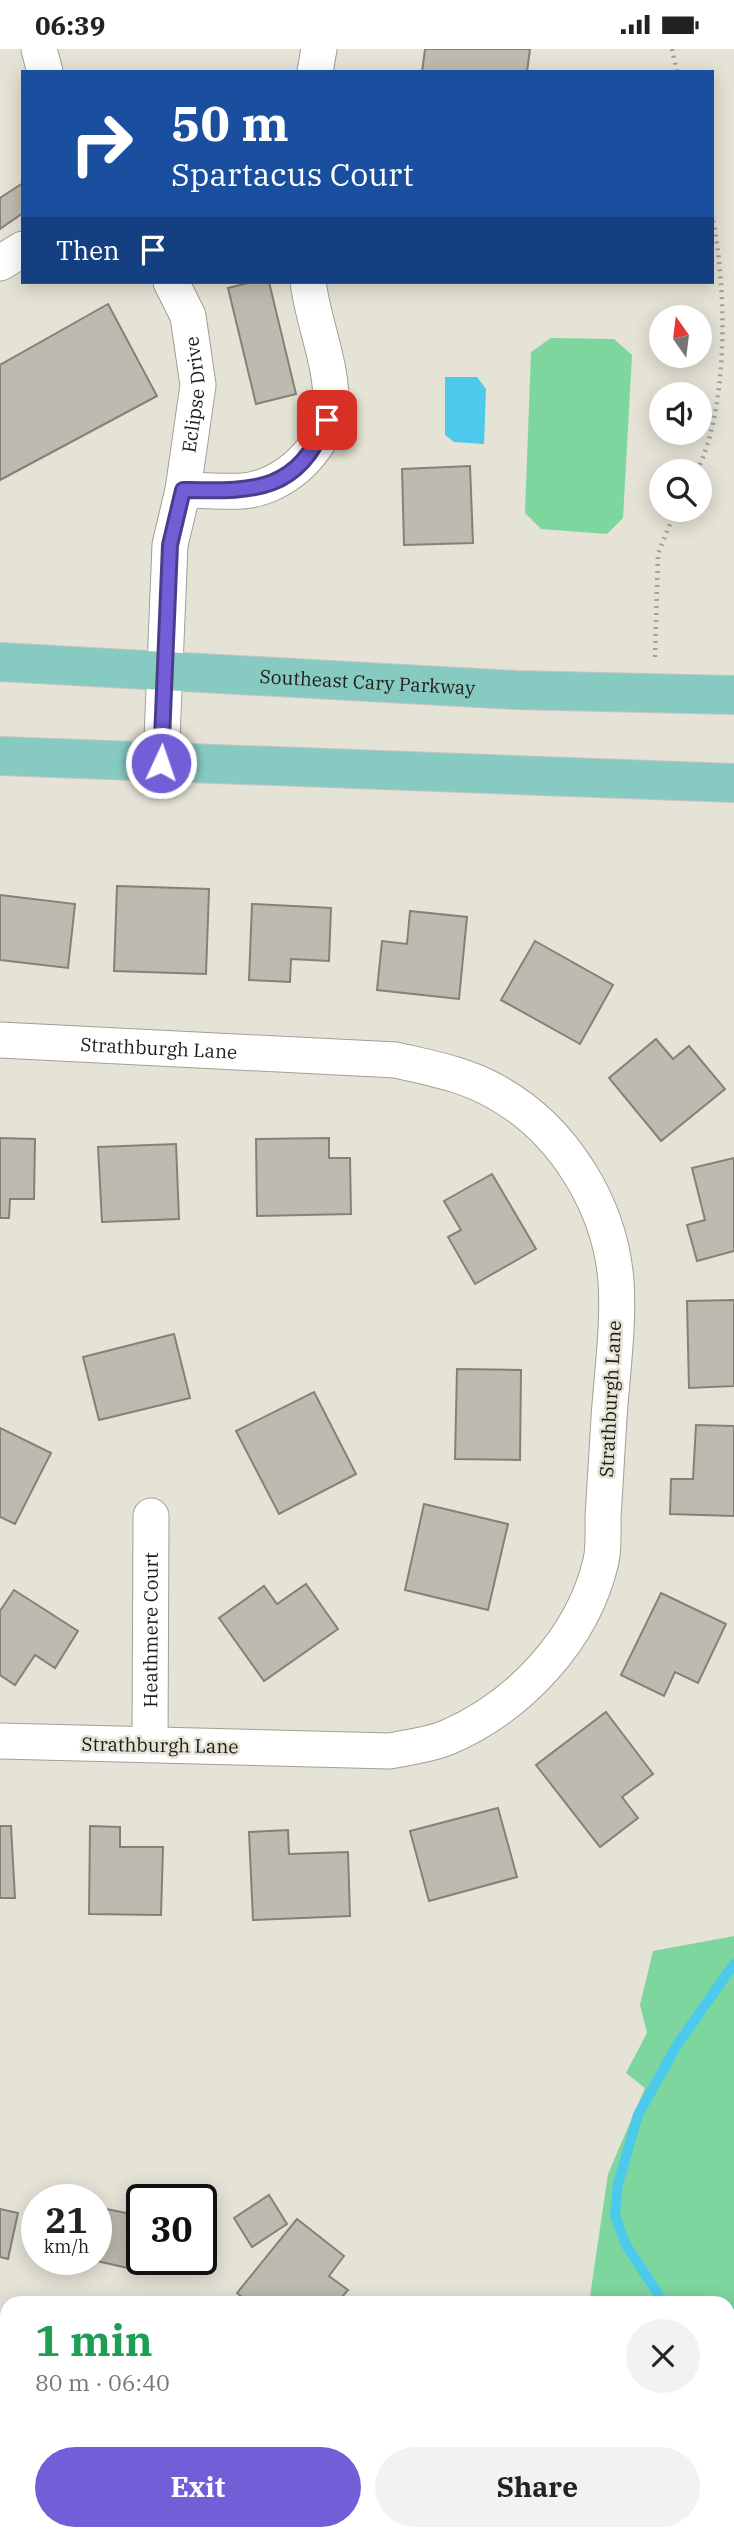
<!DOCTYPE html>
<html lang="en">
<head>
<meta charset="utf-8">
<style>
  body { margin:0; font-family:"IBM Plex Serif",serif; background:#f2f2f2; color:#222; height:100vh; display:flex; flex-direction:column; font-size:26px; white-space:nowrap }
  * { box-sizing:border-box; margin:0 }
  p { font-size:23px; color:#767676 }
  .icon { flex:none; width:38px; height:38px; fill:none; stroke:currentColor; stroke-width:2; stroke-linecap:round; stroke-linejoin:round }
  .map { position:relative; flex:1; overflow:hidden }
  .details { position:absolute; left:0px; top:2247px; width:735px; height:245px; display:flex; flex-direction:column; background:#fff; border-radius:21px 21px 0 0; box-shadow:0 4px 18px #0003 }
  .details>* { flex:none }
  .banner { position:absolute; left:21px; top:21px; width:693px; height:214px; border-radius:0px; box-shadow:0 4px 18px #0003; background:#1a4fa0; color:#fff; overflow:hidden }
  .needle { width:46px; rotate:346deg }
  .buttons { position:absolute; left:649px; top:256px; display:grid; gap:14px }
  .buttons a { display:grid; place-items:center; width:63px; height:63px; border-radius:50%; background:#fff; box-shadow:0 4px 18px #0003; font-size:35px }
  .speed { position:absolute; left:21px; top:2135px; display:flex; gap:14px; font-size:35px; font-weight:700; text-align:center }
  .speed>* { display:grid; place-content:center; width:91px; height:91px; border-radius:50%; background:#fff; box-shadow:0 4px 18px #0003; line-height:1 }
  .speed small { font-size:18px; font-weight:400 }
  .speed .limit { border:4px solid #111; border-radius:10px; background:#fff; color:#111 }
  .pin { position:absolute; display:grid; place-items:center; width:60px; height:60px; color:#fff; margin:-30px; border-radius:14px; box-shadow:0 4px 10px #0006 }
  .me { position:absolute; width:77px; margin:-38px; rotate:3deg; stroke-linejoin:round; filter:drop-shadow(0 0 5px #0008) }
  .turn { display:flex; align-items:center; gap:24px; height:147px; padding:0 35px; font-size:32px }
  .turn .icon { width:91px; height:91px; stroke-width:2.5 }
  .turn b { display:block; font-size:49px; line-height:60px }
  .then { display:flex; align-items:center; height:66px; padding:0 35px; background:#0003; gap:14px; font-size:26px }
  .round { display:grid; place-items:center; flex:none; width:74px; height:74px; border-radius:37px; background:#f2f2f2 }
  .head { display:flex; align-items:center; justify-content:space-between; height:119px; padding:0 35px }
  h1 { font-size:42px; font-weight:700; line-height:52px; color:#1e9e55 }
  .cta { display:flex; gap:14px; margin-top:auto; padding:14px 35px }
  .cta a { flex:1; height:80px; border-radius:42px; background:#735ed8; color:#fff; font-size:28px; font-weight:700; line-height:80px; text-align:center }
  .cta a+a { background:#f2f2f2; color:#222 }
  .status { display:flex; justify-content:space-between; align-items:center; height:49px; padding:0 35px; background:#fff; direction:ltr }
  .status svg { height:19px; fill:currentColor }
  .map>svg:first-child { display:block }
  .green { fill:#7dd69e }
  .water { fill:#4ccaec }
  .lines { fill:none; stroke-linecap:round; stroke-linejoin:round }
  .stream { stroke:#4ccaec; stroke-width:10 }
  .building { fill:#bdbaaf; stroke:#848277; stroke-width:2 }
  .street-casing { stroke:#a29f94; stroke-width:37 }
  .primary-casing { stroke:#c4c4c3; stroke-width:40 }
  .path { stroke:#a4a198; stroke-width:4.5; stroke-dasharray:2 5; stroke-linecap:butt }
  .street { stroke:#fff; stroke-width:35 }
  .primary { stroke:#86cac2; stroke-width:38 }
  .route-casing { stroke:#4b3d8c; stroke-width:18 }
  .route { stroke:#735ed8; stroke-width:12 }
  .labels { text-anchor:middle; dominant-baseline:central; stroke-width:5; stroke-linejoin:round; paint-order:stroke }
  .street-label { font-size:19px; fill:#1e1d19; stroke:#e5e2d6 }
</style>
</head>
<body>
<div class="status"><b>06:39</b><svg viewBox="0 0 49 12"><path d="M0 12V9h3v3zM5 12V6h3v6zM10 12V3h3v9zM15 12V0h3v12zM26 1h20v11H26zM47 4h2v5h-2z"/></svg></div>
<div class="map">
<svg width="734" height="2492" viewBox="0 0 734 2492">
  <rect width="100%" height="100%" fill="#e5e2d6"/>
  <g class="green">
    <polygon points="551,289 614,290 632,306 623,469 607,485 541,480 525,464 531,303"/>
    <polygon points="734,1887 734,2492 641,2492 635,2485 728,2485 728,2254 589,2254 608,2125 645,2039 626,2024 647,1984 640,1956 653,1902"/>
  </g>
  <polygon class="water" points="445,328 477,328 486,340 484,395 454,393 445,386"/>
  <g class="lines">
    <g class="stream">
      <polyline points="664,2254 626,2196 615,2166 618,2135 638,2066 677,1996 734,1915"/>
      <polyline points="728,2341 734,2356"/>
    </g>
  </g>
  <g class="building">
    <polygon points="425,0 530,0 527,23 422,23"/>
    <polygon points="23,134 23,164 0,180 0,149"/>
    <polygon points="252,233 269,233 296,345 256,355 228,239"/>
    <polygon points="108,255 157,347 0,431 0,316"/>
    <polygon points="470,417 473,494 404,496 402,420"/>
    <polygon points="117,837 209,840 206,925 114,922"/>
    <polygon points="0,846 75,855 68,919 0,911"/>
    <polygon points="252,855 331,859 329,912 291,910 290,933 249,931"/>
    <polygon points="410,862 467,868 459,950 377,941 382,892 407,895"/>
    <polygon points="535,892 613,936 580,995 501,951"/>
    <polygon points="656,990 673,1010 689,997 725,1040 661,1092 609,1029"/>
    <polygon points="0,1089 35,1090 34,1150 10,1150 9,1169 0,1169"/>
    <polygon points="329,1089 329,1109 350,1109 351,1165 257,1167 256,1090"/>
    <polygon points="176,1095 179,1170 102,1173 98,1098"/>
    <polygon points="734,1109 734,1202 697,1212 687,1176 705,1171 692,1119"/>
    <polygon points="492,1125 536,1200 475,1235 448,1188 461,1181 444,1152"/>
    <polygon points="734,1251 734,1337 689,1339 687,1252"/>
    <polygon points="174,1285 190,1349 99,1371 83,1308"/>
    <polygon points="457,1320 521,1321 520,1411 455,1410"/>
    <polygon points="314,1343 356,1425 279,1465 236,1382"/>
    <polygon points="696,1376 734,1377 734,1467 670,1465 671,1430 693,1430"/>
    <polygon points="0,1379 51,1404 15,1475 0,1468"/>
    <polygon points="424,1455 508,1475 488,1561 405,1541"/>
    <polygon points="306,1535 338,1580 264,1632 219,1569 264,1537 277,1555"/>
    <polygon points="14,1541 78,1582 55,1619 35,1606 15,1636 0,1626 0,1562"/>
    <polygon points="661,1544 726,1575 698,1634 675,1623 664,1647 621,1626"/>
    <polygon points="606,1663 653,1725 622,1748 638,1769 600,1798 536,1716"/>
    <polygon points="498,1759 517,1828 429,1852 410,1782"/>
    <polygon points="0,1777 11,1777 15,1849 0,1849"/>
    <polygon points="90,1777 120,1778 120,1798 163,1798 161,1866 89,1865"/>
    <polygon points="288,1781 289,1805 348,1803 350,1867 253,1871 249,1783"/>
    <polygon points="269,2146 287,2175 252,2198 234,2169"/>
    <polygon points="96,2158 142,2167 142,2210 153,2210 150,2224 88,2210 96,2210"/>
    <polygon points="0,2160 18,2164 8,2210 0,2208"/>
    <polygon points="297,2170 344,2207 329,2227 348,2241 337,2254 250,2254 237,2244"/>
  </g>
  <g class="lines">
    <g class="street-casing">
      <g id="street">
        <polyline points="39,0 45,23"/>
        <polyline points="315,23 319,0"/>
        <polyline points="0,214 23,200"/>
        <path d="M183,441C203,441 223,443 242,442C287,439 332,394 331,349C330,310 313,272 308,233"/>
        <path id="s1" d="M161,714L170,496L183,441L198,336L188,267L171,233"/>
        <path id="s2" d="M0,991L396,1011C430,1019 465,1025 496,1043C563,1080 610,1156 616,1232C619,1277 612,1324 609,1369C607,1403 605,1436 603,1469C603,1483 604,1498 601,1512C583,1590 519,1658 446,1689C429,1696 408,1698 390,1702L0,1692"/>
        <path id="s3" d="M150,1695L151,1467"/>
        <polyline points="0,2308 7,2308"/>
      </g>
    </g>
    <g class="primary-casing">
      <g id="primary">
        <path id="s4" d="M0,613L515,641L734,646"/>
        <polyline points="0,707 734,734"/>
      </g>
    </g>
    <g class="path">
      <polyline points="672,0 677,23"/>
      <path d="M697,422C729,356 727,238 712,167"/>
      <polyline points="655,608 658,505 676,460"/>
      <polyline points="188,2485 190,2492"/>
    </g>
    <use href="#street" class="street"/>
    <use href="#primary" class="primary"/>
  </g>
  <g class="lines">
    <g class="route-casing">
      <path id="route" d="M161,714L170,496L183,441C253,442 297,445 327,371"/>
    </g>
    <use href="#route" class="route"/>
  </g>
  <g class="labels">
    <g class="street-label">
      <text stroke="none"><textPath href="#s1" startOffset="371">Eclipse Drive</textPath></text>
      <text stroke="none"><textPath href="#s4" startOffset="368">Southeast Cary Parkway</textPath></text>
      <text stroke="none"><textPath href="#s2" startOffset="159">Strathburgh Lane</textPath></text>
      <text transform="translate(610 1350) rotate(-87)">Strathburgh Lane</text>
      <text stroke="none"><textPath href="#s3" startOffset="114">Heathmere Court</textPath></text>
      <text transform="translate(160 1696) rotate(1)">Strathburgh Lane</text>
    </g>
  </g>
</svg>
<div class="buttons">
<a><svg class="needle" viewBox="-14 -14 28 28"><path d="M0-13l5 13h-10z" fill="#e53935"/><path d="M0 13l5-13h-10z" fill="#767676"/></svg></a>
<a><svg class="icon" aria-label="sound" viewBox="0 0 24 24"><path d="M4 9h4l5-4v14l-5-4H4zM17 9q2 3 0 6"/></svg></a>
<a><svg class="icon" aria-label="search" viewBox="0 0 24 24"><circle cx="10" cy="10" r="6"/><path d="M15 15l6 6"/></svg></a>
</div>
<div class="speed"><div>21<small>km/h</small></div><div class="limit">30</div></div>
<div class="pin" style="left:327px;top:371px;background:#d93025"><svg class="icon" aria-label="arrive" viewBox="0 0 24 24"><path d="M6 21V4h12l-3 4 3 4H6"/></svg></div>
<svg class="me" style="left:161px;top:714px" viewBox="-20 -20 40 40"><circle r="17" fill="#735ed8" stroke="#fff" stroke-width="3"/><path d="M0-11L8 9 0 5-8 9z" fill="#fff"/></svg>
<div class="banner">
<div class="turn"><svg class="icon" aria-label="right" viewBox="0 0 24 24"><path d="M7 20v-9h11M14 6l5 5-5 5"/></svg><div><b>50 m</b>Spartacus Court</div></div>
<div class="then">Then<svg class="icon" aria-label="arrive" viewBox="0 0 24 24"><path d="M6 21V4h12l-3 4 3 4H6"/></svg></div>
</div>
<section class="details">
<div class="head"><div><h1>1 min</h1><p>80 m · 06:40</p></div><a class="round"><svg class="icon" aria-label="close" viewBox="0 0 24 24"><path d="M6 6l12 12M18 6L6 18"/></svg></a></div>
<div class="cta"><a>Exit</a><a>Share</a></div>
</section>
</div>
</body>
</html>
